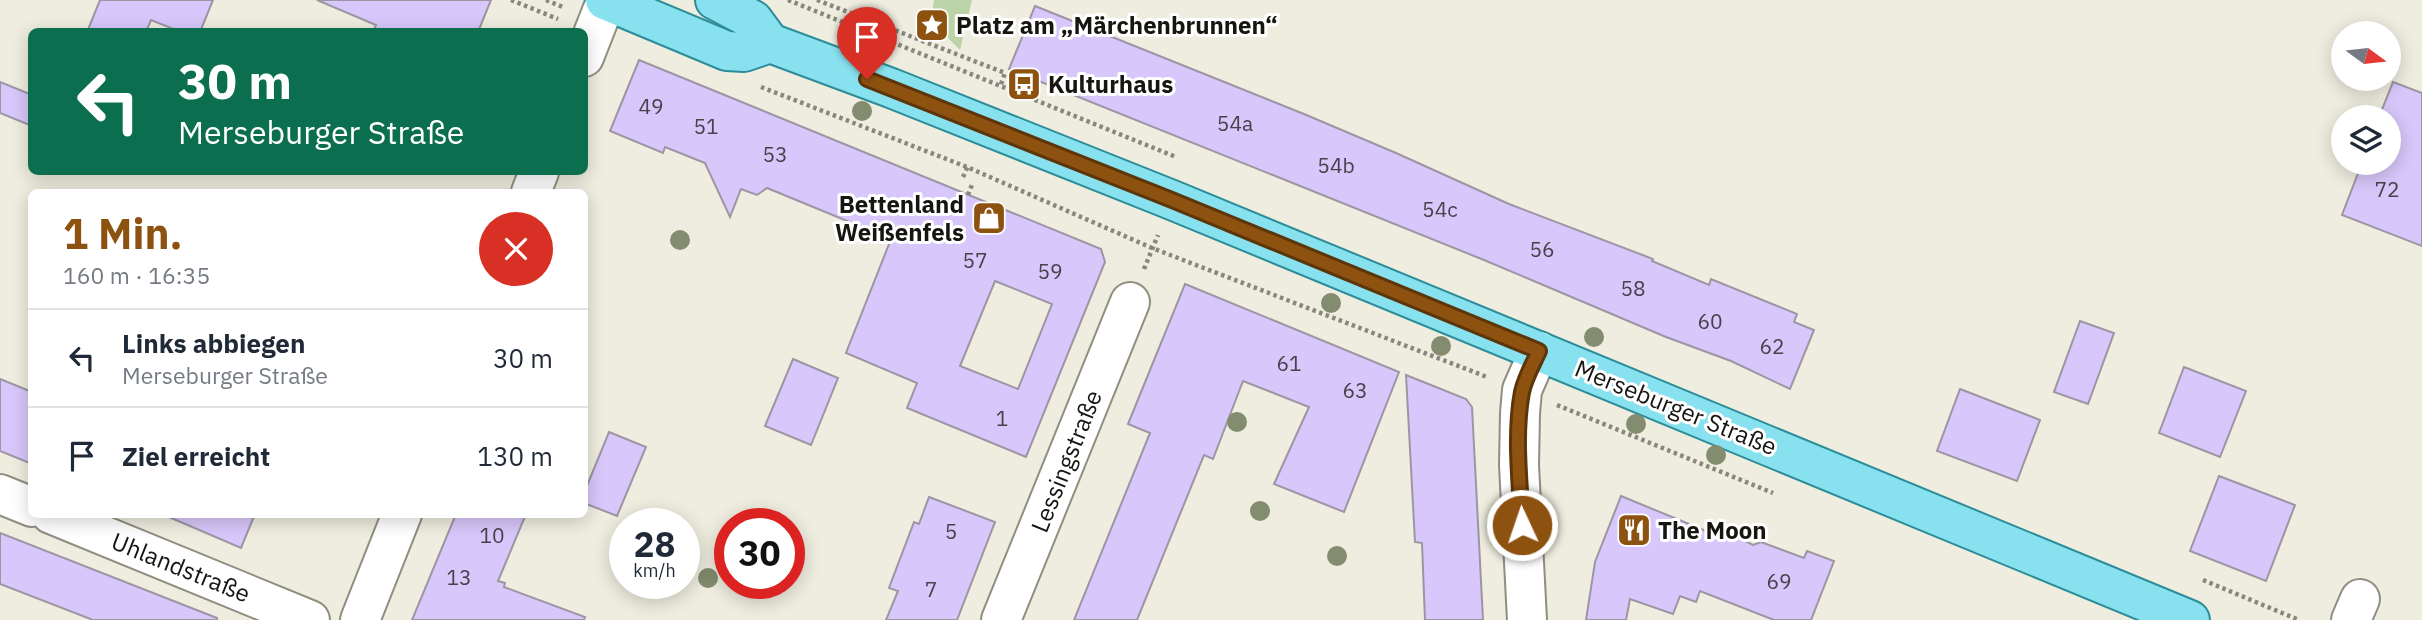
<!DOCTYPE html>
<html lang="de">
<head>
<meta charset="utf-8">
<style>
  body { margin:0; font-family:"IBM Plex Sans",sans-serif; background:#f2f2f3; color:#1f2937; height:100vh; display:flex; flex-direction:column; font-size:26px; white-space:nowrap }
  * { box-sizing:border-box; margin:0 }
  p { font-size:23px; color:#747a83 }
  .icon { flex:none; width:38px; height:38px; fill:none; stroke:currentColor; stroke-width:2; stroke-linecap:round; stroke-linejoin:round }
  .map { position:relative; flex:1; overflow:hidden }
  .sheet { position:absolute; left:28px; top:189px; width:560px; height:329px; display:flex; flex-direction:column; background:#fff; border-radius:10px; box-shadow:0 4px 18px #0003 }
  .sheet>* { flex:none }
  .banner { position:absolute; left:28px; top:28px; width:560px; height:147px; border-radius:10px; box-shadow:0 4px 18px #0003; background:#0b6e4f; color:#fff; overflow:hidden }
  .needle { width:46px; rotate:105deg }
  .buttons { position:absolute; left:2331px; top:21px; display:grid; gap:14px }
  .buttons a { display:grid; place-items:center; width:70px; height:70px; border-radius:50%; background:#fff; box-shadow:0 4px 18px #0003; font-size:35px }
  .speed { position:absolute; left:609px; top:508px; display:flex; gap:14px; font-size:35px; font-weight:700; text-align:center }
  .speed>* { display:grid; place-content:center; width:91px; height:91px; border-radius:50%; background:#fff; box-shadow:0 4px 18px #0003; line-height:1 }
  .speed small { font-size:18px; font-weight:400 }
  .speed .limit { border:10px solid #d22; background:#fff; color:#111 }
  .pin { position:absolute; display:grid; place-items:center; width:60px; height:60px; color:#fff; margin:-72px -30px; border-radius:50% 50% 50% 0; rotate:-45deg; box-shadow:0 0 7px #0007 }
  .pin .icon { rotate:45deg }
  .me { position:absolute; width:77px; margin:-38px; rotate:357deg; stroke-linejoin:round; filter:drop-shadow(0 0 5px #0008) }
  .turn { display:flex; align-items:center; gap:24px; height:147px; padding:0 35px; font-size:32px }
  .turn .icon { width:91px; height:91px; stroke-width:2.5 }
  .turn b { display:block; font-size:49px; line-height:60px }
  .round { display:grid; place-items:center; flex:none; width:74px; height:74px; border-radius:37px; background:#f2f2f3 }
  .overview { display:flex; align-items:center; justify-content:space-between; height:119px; padding:0 35px }
  h1 { font-size:42px; font-weight:700; line-height:52px; color:#8d5110 }
  ul { padding:0; list-style:none }
  li { display:flex; align-items:center; gap:21px; height:98px; padding:0 35px; border-top:2px solid #e0e1e3 }
  li div { flex:1 }
  li b { display:block; font-size:26px }
  li em { font-style:normal }
  .map>svg:first-child { display:block }
  .green { fill:#bcd2a7 }
  .building { fill:#d8c7fa; stroke:#9a96a3; stroke-width:2; fill-rule:evenodd }
  .lines { fill:none; stroke-linecap:round; stroke-linejoin:round }
  .minor-casing { stroke:#908e81; stroke-width:42 }
  .major-casing { stroke:#2c8d99; stroke-width:42 }
  .path { stroke:#88867d; stroke-width:4.5; stroke-dasharray:3.5 3.5; stroke-linecap:butt }
  .minor { stroke:#fff; stroke-width:38 }
  .major { stroke:#88e1ee; stroke-width:38 }
  .tree { fill:#838c6e }
  .route-casing { stroke:#5c350a; stroke-width:18 }
  .route { stroke:#8d5110; stroke-width:12 }
  .labels { text-anchor:middle; dominant-baseline:central; stroke-width:6; stroke-linejoin:round; paint-order:stroke }
  .number-label { font-size:21px; fill:#46424b }
  .poi-label { font-size:24px; font-weight:bold; fill:#161511; stroke:#fff; text-anchor:start }
  .street-label { font-size:24px; fill:#161511; stroke:#fff }
</style>
</head>
<body>
<div class="map">
<svg width="2422" height="620" viewBox="0 0 2422 620">
  <rect width="100%" height="100%" fill="#efeddf"/>
  <polygon class="green" points="934,0 972,0 960,50 931,21"/>
  <g class="building">
    <polygon points="100,0 213,0 200,32 181,32 151,20 146,32 87,32"/>
    <polygon points="317,0 491,0 478,32 373,32 376,25"/>
    <polygon points="1035,6 1304,114 1396,153 1509,204 1653,259 1652,261 1709,285 1711,279 1797,314 1794,322 1814,330 1790,389 1731,361 1666,337 1484,260 1009,69"/>
    <path d="M639,60L1101,249L1105,262L1026,457L907,408L917,383L846,353L891,239L767,188L757,195L741,189L730,217L705,163L665,147L663,153L610,131ZM995,281L1052,304L1018,389L960,366Z"/>
    <polygon points="0,82 32,95 32,126 0,113"/>
    <polygon points="2393,82 2422,93 2422,246 2342,215 2362,163 2389,163 2389,117 2379,117"/>
    <polygon points="1185,284 1399,372 1344,512 1274,484 1309,407 1243,381 1213,459 1204,455 1137,620 1074,620 1150,433 1128,424"/>
    <polygon points="2080,321 2114,333 2088,404 2054,392"/>
    <polygon points="793,359 838,378 811,445 765,426"/>
    <polygon points="2184,367 2246,391 2220,457 2159,433"/>
    <polygon points="1406,375 1466,399 1472,407 1483,620 1425,620 1422,543 1415,542"/>
    <polygon points="0,379 32,392 32,464 0,451"/>
    <polygon points="1960,389 2040,420 2017,481 1937,451"/>
    <polygon points="609,432 646,447 617,516 584,503 584,493"/>
    <polygon points="2219,476 2295,505 2266,581 2190,551"/>
    <polygon points="1621,496 1706,531 1710,524 1753,545 1761,542 1804,558 1807,551 1834,561 1811,620 1774,620 1700,591 1696,602 1680,596 1673,614 1630,599 1626,620 1586,620 1595,562"/>
    <polygon points="929,497 995,522 957,620 886,620 898,591 889,588 914,522 919,524"/>
    <polygon points="162,514 255,514 241,548"/>
    <polygon points="456,514 526,514 498,581 505,583 504,587 585,617 584,620 412,620"/>
    <polygon points="0,533 217,618 217,620 93,620 0,584"/>
  </g>
  <g class="lines">
    <g class="minor-casing">
      <g id="minor">
        <polyline points="584,57 606,1"/>
        <polyline points="531,192 539,172"/>
        <polyline points="0,494 32,507"/>
        <polyline points="51,514 310,620"/>
        <polyline points="360,620 402,514"/>
        <polyline points="1001,620 1130,302"/>
        <polyline points="1527,620 1519,465 1520,413 1522,390 1539,351"/>
        <polyline points="2351,620 2360,599"/>
      </g>
    </g>
    <g class="major-casing">
      <g id="major">
        <polyline points="605,0 727,51 744,52 770,43"/>
        <polyline points="715,0 753,20 770,43 891,88 1172,200 2190,620"/>
      </g>
    </g>
    <g class="path">
      <polyline points="511,0 558,19"/>
      <polyline points="546,0 565,8"/>
      <polyline points="788,0 1176,157"/>
      <polyline points="817,0 1005,73 1000,87"/>
      <polyline points="761,87 967,167 1152,248 1487,377"/>
      <polyline points="963,177 968,166"/>
      <polyline points="968,195 973,182"/>
      <polyline points="1144,269 1158,235"/>
      <polyline points="1557,405 1773,493"/>
      <polyline points="2203,580 2299,620"/>
    </g>
    <use href="#minor" class="minor"/>
    <use href="#major" class="major"/>
  </g>
  <g class="tree">
    <circle cx="862" cy="111" r="10"/>
    <circle cx="680" cy="240" r="10"/>
    <circle cx="1331" cy="303" r="10"/>
    <circle cx="1594" cy="337" r="10"/>
    <circle cx="1441" cy="346" r="10"/>
    <circle cx="1237" cy="422" r="10"/>
    <circle cx="1636" cy="424" r="10"/>
    <circle cx="1716" cy="455" r="10"/>
    <circle cx="1260" cy="511" r="10"/>
    <circle cx="1337" cy="556" r="10"/>
    <circle cx="708" cy="578" r="10"/>
  </g>
  <g class="lines">
    <g class="route-casing">
      <path id="route" d="M867,79L1172,200L1539,351C1533,364 1525,378 1522,392C1514,435 1520,482 1522,525"/>
    </g>
    <use href="#route" class="route"/>
  </g>
  <defs>
    <g id="sight-square" transform="scale(1.75)"><rect x="-9" y="-9" width="18" height="18" rx="4" fill="#8d5110" stroke="#fff"/><path d="M0-6L1.8-2.2L6-1.7L2.9 1.2L3.7 5.4L0 3.3L-3.7 5.4L-2.9 1.2L-6-1.7L-1.8-2.2Z" fill="#fff"/></g>
    <g id="bus-square" transform="scale(1.75)"><rect x="-9" y="-9" width="18" height="18" rx="4" fill="#8d5110" stroke="#fff"/><path d="M-5-6H5V4H4V6H2V4H-2V6H-4V4H-5ZM-3.5-4V0h7V-4ZM-3.5 1.2v1.5H-2V1.2ZM2 1.2v1.5H3.5V1.2Z" fill="#fff"/></g>
    <g id="shop-square" transform="scale(1.75)"><rect x="-9" y="-9" width="18" height="18" rx="4" fill="#8d5110" stroke="#fff"/><path d="M-5-2.5h2.3a2.7 3.5 0 0 1 5.4 0H5L5.5 6h-11ZM-1.5-2.5h3a1.5 2.3 0 0 0-3 0Z" fill="#fff"/></g>
    <g id="restaurant-square" transform="scale(1.75)"><rect x="-9" y="-9" width="18" height="18" rx="4" fill="#8d5110" stroke="#fff"/><path d="M-5-6h1v4h1v-4h1v4h1v-4h1v5L-1.5 .5V6h-2V.5L-5-1ZM5-6V6H3V1.5H1.5Q1.5-4 5-6Z" fill="#fff"/></g>
  </defs>
  <g fill-rule="evenodd">
    <use href="#sight-square" x="932" y="25"/>
    <use href="#bus-square" x="1024" y="84"/>
    <use href="#shop-square" x="989" y="218"/>
    <use href="#restaurant-square" x="1634" y="530"/>
  </g>
  <g class="labels">
    <g class="number-label">
      <text x="651" y="106">49</text>
      <text x="1235" y="123">54a</text>
      <text x="706" y="126">51</text>
      <text x="775" y="154">53</text>
      <text x="1336" y="165">54b</text>
      <text x="2387" y="189">72</text>
      <text x="1440" y="209">54c</text>
      <text x="1542" y="249">56</text>
      <text x="975" y="260">57</text>
      <text x="1050" y="271">59</text>
      <text x="1633" y="288">58</text>
      <text x="1710" y="321">60</text>
      <text x="1772" y="346">62</text>
      <text x="1289" y="363">61</text>
      <text x="1355" y="390">63</text>
      <text x="1002" y="418">1</text>
      <text x="951" y="531">5</text>
      <text x="492" y="535">10</text>
      <text x="459" y="577">13</text>
      <text x="1779" y="581">69</text>
      <text x="931" y="589">7</text>
    </g>
    <g class="poi-label">
      <text x="956" y="25">Platz am „Märchenbrunnen“</text>
      <text x="1048" y="84">Kulturhaus</text>
      <text x="964" y="204" text-anchor="end">Bettenland<tspan x="964" dy="28">Weißenfels</tspan></text>
      <text x="1658" y="530">The Moon</text>
    </g>
    <g class="street-label">
      <text transform="translate(1676 407) rotate(22)">Merseburger Straße</text>
      <text transform="translate(1066 461) rotate(-68)">Lessingstraße</text>
      <text transform="translate(181 567) rotate(22)">Uhlandstraße</text>
    </g>
  </g>
</svg>
<div class="buttons">
<a><svg class="needle" viewBox="-14 -14 28 28"><path d="M0-13l5 13h-10z" fill="#e53935"/><path d="M0 13l5-13h-10z" fill="#747a83"/></svg></a>
<a><svg class="icon" aria-label="layers" viewBox="0 0 24 24"><path d="M12 4l9 5-9 5-9-5zM3 14l9 5 9-5"/></svg></a>
</div>
<div class="speed"><div>28<small>km/h</small></div><div class="limit">30</div></div>
<div class="pin" style="left:867px;top:79px;background:#d93025"><svg class="icon" aria-label="arrive" viewBox="0 0 24 24"><path d="M6 21V4h12l-3 4 3 4H6"/></svg></div>
<svg class="me" style="left:1522px;top:525px" viewBox="-20 -20 40 40"><circle r="17" fill="#8d5110" stroke="#fff" stroke-width="3"/><path d="M0-11L8 9 0 5-8 9z" fill="#fff"/></svg>
<div class="banner">
<div class="turn"><svg class="icon" aria-label="left" viewBox="0 0 24 24"><path d="M17 20v-9H6M10 6l-5 5 5 5"/></svg><div><b>30 m</b>Merseburger Straße</div></div>
</div>
<section class="sheet">
<div class="overview"><div><h1>1 Min.</h1><p>160 m · 16:35</p></div><a class="round" style="background:#d93025;color:#fff"><svg class="icon" aria-label="close" viewBox="0 0 24 24"><path d="M6 6l12 12M18 6L6 18"/></svg></a></div>
<ul>
<li><svg class="icon" aria-label="left" viewBox="0 0 24 24"><path d="M17 20v-9H6M10 6l-5 5 5 5"/></svg><div><b>Links abbiegen</b><p>Merseburger Straße</p></div><em>30 m</em></li>
<li><svg class="icon" aria-label="arrive" viewBox="0 0 24 24"><path d="M6 21V4h12l-3 4 3 4H6"/></svg><div><b>Ziel erreicht</b></div><em>130 m</em></li>
</ul>
</section>
</div>
</body>
</html>
